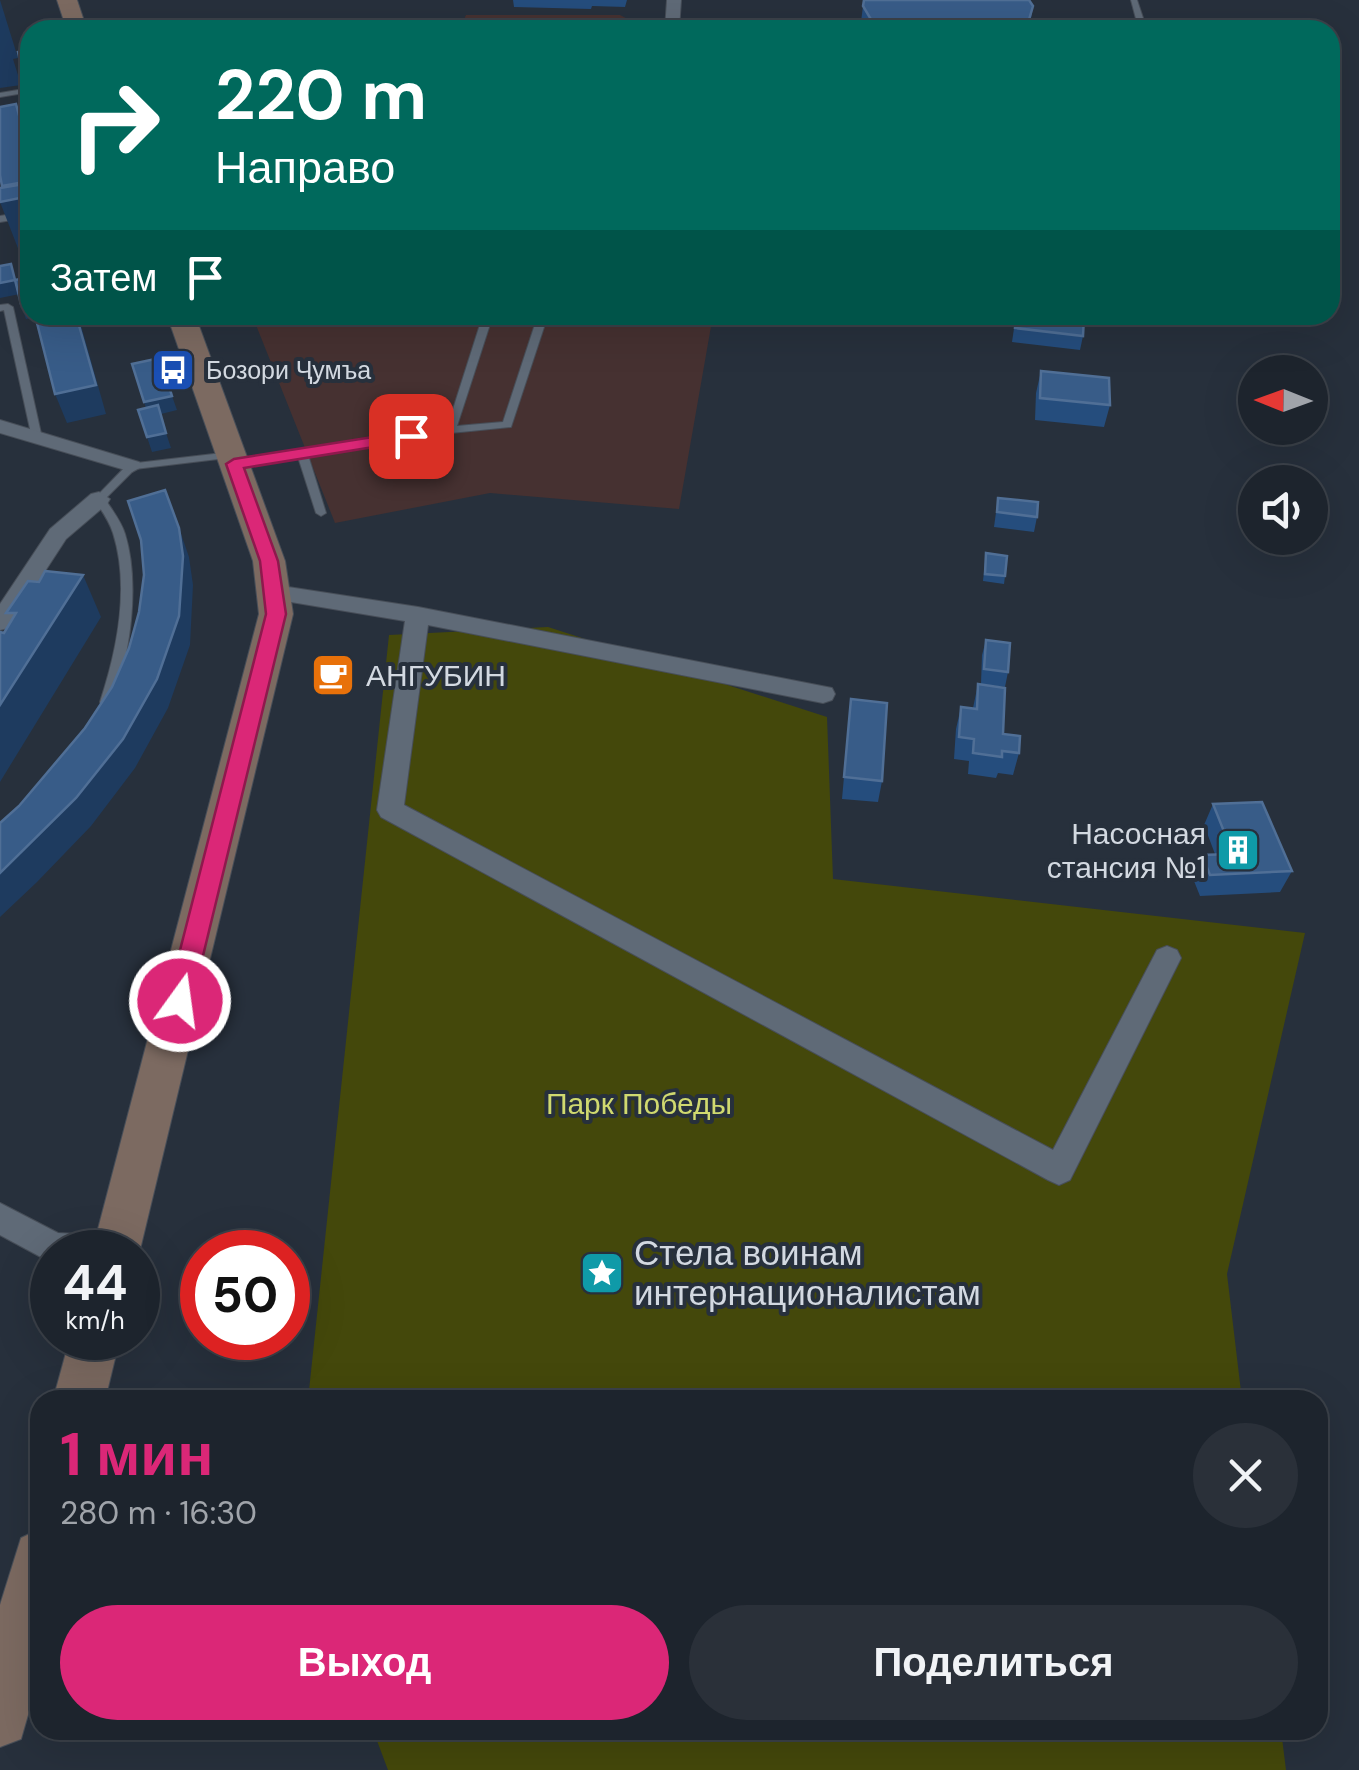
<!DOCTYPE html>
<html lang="ru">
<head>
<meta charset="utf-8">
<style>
  body { margin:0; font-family:"DM Sans",sans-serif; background:#2a3039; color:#f1f3f6; height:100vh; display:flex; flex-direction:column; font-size:38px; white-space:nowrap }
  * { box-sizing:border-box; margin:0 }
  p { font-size:32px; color:#a0a4aa }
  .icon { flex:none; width:55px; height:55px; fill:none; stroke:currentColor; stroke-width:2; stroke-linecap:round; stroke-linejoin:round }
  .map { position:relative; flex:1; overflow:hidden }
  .drawer { position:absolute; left:30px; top:1390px; width:1298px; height:350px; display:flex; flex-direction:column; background:#1d242d; border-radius:30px; box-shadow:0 10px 40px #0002,0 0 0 2px #3b4149 }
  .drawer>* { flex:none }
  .banner { position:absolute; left:20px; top:20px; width:1320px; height:305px; border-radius:30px; box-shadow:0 10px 40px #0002,0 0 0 2px #3b4149; background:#00695c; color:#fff; overflow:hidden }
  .needle { width:65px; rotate:271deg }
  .controls { position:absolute; left:1238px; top:355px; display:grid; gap:20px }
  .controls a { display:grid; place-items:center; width:90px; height:90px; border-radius:50%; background:#1d242d; box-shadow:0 10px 40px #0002,0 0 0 2px #3b4149; font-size:50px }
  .speed { position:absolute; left:30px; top:1230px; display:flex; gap:20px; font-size:50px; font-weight:700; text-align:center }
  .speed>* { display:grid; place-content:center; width:130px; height:130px; border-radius:50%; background:#1d242d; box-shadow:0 10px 40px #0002,0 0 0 2px #3b4149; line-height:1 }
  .speed small { font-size:25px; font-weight:400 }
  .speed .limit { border:15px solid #d22; background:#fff; color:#111 }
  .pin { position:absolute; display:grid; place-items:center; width:85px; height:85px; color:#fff; margin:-42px; border-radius:20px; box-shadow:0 5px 15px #0006 }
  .me { position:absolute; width:110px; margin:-55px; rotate:14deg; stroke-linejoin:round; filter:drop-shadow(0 0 8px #0008) }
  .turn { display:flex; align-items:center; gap:35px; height:210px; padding:0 30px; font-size:45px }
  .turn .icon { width:130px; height:130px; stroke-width:2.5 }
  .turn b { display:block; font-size:70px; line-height:85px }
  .then { display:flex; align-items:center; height:95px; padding:0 30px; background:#0003; gap:20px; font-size:38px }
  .round { display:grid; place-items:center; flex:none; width:105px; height:105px; border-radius:52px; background:#2a3039 }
  .headline { display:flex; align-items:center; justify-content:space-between; height:170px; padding:0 30px }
  h1 { font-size:60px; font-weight:700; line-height:75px; color:#db2777 }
  .cta { display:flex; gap:20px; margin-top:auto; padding:20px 30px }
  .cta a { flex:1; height:115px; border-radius:60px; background:#db2777; color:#fff; font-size:40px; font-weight:700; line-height:115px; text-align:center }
  .cta a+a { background:#2a3039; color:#f1f3f6 }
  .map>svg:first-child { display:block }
  .commercial { fill:#463131 }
  .green { fill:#44480b }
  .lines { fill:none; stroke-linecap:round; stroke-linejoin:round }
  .lane-casing { stroke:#474e58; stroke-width:2 }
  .street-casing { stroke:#474e58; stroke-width:2 }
  .secondary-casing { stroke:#474e58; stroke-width:2 }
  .lane { fill:#5f6a77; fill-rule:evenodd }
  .street { fill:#5f6a77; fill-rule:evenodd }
  .secondary { fill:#7c6a61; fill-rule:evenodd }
  .wall { fill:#254d7d }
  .shaded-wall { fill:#1e3b5f }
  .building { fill:#385c88; stroke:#506f96; stroke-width:2.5 }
  .route { fill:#db2777; stroke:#8e194d; stroke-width:2.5 }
  .labels { text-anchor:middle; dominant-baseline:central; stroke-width:8; stroke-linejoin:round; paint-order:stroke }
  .far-poi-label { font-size:25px; fill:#d3d9e1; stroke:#27303c; text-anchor:start }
  .poi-label { font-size:30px; fill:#d3d9e1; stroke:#27303c; text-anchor:start }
  .park-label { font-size:30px; fill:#d0d96f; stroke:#27303c }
  .near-poi-label { font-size:35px; fill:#d3d9e1; stroke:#27303c; text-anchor:start }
</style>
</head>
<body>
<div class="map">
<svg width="1359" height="1770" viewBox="0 0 1359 1770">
  <rect width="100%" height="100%" fill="#27303c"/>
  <g class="commercial">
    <polygon points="466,15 620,15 648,30 459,30"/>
    <polygon points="252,315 713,315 679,509 490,493 335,523"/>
  </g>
  <g class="green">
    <polygon points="548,627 827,717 833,879 1305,933 1227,1274 1242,1400 308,1400 389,635"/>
    <polygon points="373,1730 1281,1730 1286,1770 388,1770"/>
  </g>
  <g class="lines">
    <g class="lane-casing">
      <g id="lane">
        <polygon points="1131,0 1137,0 1147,30 1139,30"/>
        <polygon points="30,88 30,92 0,97 0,93"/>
        <polygon points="30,211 30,217 0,222 0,216"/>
        <polygon points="8,304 13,307 42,438 37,441 32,438 4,310 0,311 0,305"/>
        <polygon points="483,315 493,315 457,426 503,422 538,315 548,315 511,427 451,433 308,455 326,513 321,516 316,513 298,457 234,467 229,464 234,461 447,428"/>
        <path d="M231,452L235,453V457L135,469L105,499C112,510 121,521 125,534C140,582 131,659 110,705H102L100,702C117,651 130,586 113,533C109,520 101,510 94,499L128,464Z"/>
      </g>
    </g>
    <g class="street-casing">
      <g id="street">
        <polygon points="667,0 681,0 679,30 665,30"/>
        <polygon points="0,420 139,462 143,466 132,472 0,433"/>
        <polygon points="99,492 110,499 107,504 66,539 8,628 0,630 0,604 50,529 91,494"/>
        <polygon points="275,585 418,607 832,688 835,694 832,700 823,703 428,625 404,805 1053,1150 1157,950 1167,946 1177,950 1181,958 1070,1180 1059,1185 1048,1180 381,817 377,810 405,621 267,598 263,593"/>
        <polygon points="0,1203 58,1233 116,1236 128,1241 133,1252 52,1252 52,1263 0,1235"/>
      </g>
    </g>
    <g class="secondary-casing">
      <g id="secondary">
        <polygon points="57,0 77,0 87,30 67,30"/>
        <polygon points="167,315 195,315 285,561 293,614 138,1258 138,1252 92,1252 259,614 253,561"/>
        <polygon points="70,1338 120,1338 105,1400 53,1400"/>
        <polygon points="40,1529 40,1673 21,1739 0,1747 0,1605 21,1538"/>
      </g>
    </g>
    <use href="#lane" class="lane"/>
    <use href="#street" class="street"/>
    <use href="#secondary" class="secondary"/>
  </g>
  <g class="wall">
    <polygon points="513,0 627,0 625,7 592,6 591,9 514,7"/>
    <polygon points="863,6 1033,6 1029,30 860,30"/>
    <polygon points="1016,315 1083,336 1080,350 1012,342"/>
    <polygon points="1041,371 1110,405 1104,427 1035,420 1036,393"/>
    <polygon points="998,498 1037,517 1034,532 994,527"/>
    <polygon points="986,553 1005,576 1004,584 983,581"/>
    <polygon points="986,640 1008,672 1005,687 981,684 982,655"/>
    <polygon points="978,684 1003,734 1019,753 1013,775 998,773 996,778 968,774 969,761 954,759 956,729 961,707 973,708"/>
    <polygon points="851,699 882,781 878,802 842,799"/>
    <polygon points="1213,804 1292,871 1280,892 1200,896 1192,876 1202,855 1215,854 1204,825"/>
  </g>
  <g class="shaded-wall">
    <polygon points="0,0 18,58 13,59 21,85 0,88"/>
    <polygon points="30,59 30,66 22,67 20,61"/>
    <polygon points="16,104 30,148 30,157"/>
    <polygon points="30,181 30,255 21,256 0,202 8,200 2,186"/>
    <polygon points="11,264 20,294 0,298 0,283"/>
    <polygon points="30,302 30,315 44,315 26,319 21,304"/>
    <polygon points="76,315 78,315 106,414 67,423 55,394"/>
    <polygon points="172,396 177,410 149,417 144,402"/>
    <polygon points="166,433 171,448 152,452 147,437"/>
    <polygon points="179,528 189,557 193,585 190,645 168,708 135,768 91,826 37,882 0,917 0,873 76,798"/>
    <polygon points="83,575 101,617 0,782 0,705"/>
  </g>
  <g class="building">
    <polygon points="864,0 1029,0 1033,6 1026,30 878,30 876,28 863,6"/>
    <polygon points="30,50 30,59 20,61 18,52"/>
    <polygon points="16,104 30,157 30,181 2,186 0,175 0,107"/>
    <polygon points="30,183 30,196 0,202 0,188"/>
    <polygon points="11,264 15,280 0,283 0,266"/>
    <polygon points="30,277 30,287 28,288 30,302 21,304 15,280"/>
    <polygon points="35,315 76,315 96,385 55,394"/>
    <polygon points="1016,315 1084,317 1083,336 1015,328"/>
    <polygon points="160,358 172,396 144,402 132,364"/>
    <polygon points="1041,371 1109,378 1110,405 1040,398"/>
    <polygon points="158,405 166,433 147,437 138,410"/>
    <polygon points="165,490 179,528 183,556 179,616 157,679 123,739 76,798 0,873 0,823 19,806 85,728 112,687 129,648 139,612 144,575 141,540 128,501"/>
    <polygon points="998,498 1038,502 1037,517 997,512"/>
    <polygon points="986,553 1007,556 1005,576 985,574"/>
    <polygon points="45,571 83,575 0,705 0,632 4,633 16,613 6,613 28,581 39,582"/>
    <polygon points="986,640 1010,643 1008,672 984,669"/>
    <polygon points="978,684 1005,688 1003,734 1020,736 1019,753 1002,751 1002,757 973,753 974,739 959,737 961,707 977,709"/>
    <polygon points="851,699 887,703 882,781 844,777"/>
    <polygon points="1262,802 1292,871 1210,875 1202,855 1233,854 1213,804"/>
  </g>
  <polygon class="route" points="411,431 417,432 417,440 244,468 278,561 286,614 192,1001 188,1008 171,1008 167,1001 266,614 260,561 226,464 234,459"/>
  <defs>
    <g id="bus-square" transform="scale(2.25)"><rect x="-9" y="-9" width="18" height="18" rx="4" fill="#1a4fb4" stroke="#27303c"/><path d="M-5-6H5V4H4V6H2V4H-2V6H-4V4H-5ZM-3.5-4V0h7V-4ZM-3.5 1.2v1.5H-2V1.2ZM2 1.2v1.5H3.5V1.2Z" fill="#fff"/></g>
    <g id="cafe-square" transform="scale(2.25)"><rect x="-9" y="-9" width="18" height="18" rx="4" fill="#e8710a" stroke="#27303c"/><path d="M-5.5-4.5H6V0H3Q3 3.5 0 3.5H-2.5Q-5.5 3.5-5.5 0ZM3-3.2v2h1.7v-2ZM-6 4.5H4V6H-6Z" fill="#fff"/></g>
    <g id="building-square" transform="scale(2.25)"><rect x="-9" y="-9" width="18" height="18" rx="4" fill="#0f9aa8" stroke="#27303c"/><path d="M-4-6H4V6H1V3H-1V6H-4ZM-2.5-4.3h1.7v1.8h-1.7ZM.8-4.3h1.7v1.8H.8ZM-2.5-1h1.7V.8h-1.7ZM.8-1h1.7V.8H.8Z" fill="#fff"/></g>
    <g id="sight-square" transform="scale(2.25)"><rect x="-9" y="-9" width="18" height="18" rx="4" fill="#0f9aa8" stroke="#27303c"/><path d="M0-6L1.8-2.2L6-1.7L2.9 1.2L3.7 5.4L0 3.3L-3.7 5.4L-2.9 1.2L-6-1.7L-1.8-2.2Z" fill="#fff"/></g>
  </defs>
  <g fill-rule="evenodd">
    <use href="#bus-square" x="173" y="370"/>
    <use href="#cafe-square" x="333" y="675"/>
    <use href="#building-square" x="1238" y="850"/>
    <use href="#sight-square" x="602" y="1273"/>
  </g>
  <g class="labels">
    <g class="far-poi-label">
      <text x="206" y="370">Бозори Ҷумъа</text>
    </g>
    <g class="poi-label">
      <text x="366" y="675">АНГУБИН</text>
      <text x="1206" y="833" text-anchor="end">Насосная<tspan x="1206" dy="34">стансия №1</tspan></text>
    </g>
    <g class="park-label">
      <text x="639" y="1103">Парк Победы</text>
    </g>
    <g class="near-poi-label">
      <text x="634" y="1253">Стела воинам<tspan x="634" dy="40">интернационалистам</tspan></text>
    </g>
  </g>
</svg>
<div class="controls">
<a><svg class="needle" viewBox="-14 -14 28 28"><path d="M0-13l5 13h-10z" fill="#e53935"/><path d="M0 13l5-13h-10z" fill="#a0a4aa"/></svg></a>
<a><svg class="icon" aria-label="sound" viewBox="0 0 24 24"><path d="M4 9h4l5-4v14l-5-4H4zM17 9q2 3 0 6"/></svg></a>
</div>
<div class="speed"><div>44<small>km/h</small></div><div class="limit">50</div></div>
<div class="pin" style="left:411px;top:436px;background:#d93025"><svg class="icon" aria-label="arrive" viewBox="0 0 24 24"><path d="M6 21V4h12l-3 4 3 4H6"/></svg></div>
<svg class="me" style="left:180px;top:1001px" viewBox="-20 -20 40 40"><circle r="17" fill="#db2777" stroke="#fff" stroke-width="3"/><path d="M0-11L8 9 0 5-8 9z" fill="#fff"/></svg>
<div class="banner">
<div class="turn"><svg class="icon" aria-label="right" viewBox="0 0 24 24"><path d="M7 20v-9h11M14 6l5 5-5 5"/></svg><div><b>220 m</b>Направо</div></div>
<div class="then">Затем<svg class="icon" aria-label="arrive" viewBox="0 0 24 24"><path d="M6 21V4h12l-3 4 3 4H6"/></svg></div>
</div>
<section class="drawer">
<div class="headline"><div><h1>1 мин</h1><p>280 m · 16:30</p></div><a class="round"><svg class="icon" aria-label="close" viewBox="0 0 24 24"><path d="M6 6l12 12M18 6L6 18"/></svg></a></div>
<div class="cta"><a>Выход</a><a>Поделиться</a></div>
</section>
</div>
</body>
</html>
